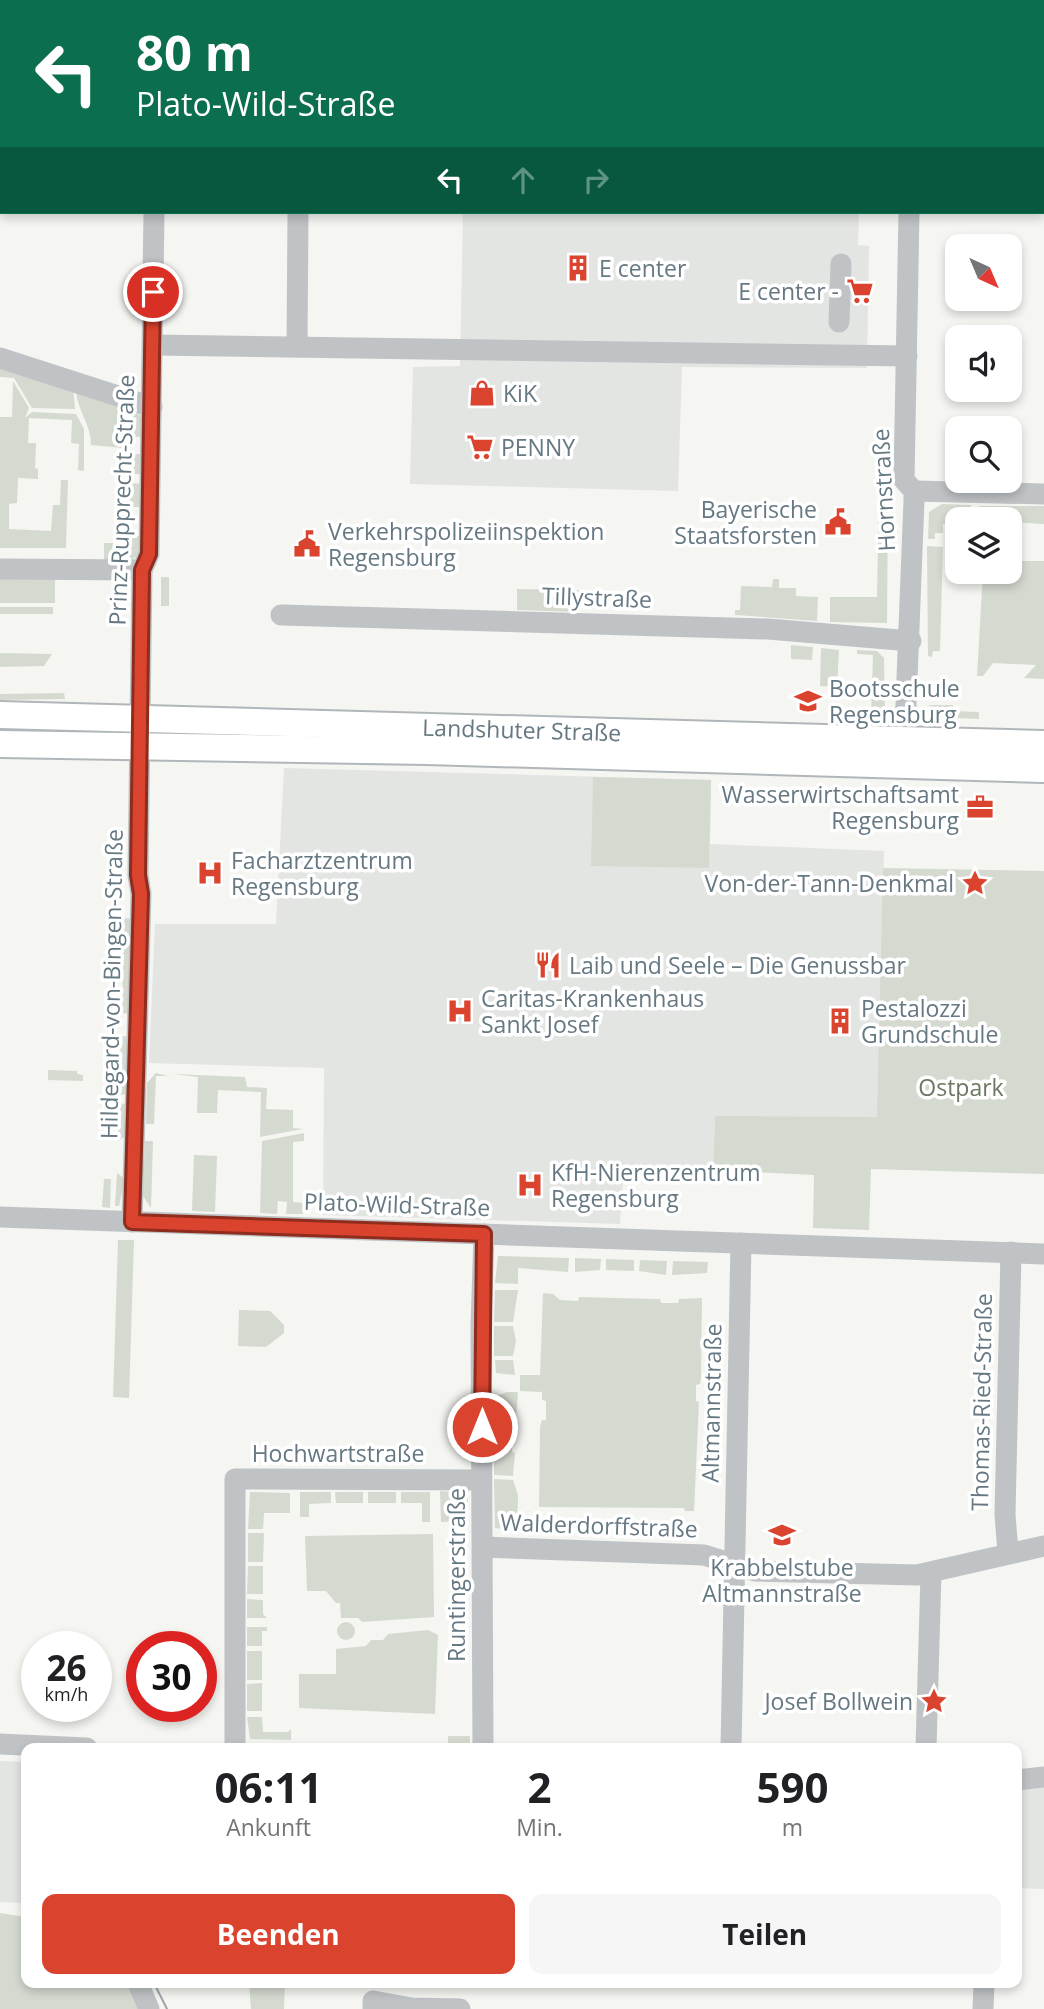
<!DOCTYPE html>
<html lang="de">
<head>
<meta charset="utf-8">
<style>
  body { margin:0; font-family:"Open Sans",sans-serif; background:#f6f6f6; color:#202124; height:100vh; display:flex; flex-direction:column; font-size:26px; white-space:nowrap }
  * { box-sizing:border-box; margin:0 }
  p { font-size:23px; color:#757577 }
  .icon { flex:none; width:38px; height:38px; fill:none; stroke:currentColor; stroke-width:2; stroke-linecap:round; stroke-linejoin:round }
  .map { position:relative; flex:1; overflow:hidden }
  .drawer { position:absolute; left:21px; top:1743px; width:1001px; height:245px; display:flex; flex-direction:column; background:#fff; border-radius:14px; box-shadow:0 4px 10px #0003 }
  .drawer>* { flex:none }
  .hud { position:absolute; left:0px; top:0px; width:1045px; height:214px; box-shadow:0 4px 10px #0003; background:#0b6e4f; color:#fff; overflow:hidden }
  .needle { width:46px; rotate:136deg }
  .buttons { position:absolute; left:945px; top:234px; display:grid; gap:14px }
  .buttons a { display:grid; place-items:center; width:77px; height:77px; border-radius:14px; background:#fff; box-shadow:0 4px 10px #0003; font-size:35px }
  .speed { position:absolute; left:21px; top:1631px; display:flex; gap:14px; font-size:35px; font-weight:700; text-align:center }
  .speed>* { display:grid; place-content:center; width:91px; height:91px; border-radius:50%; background:#fff; box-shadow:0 4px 10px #0003; line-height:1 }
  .speed small { font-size:18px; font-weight:400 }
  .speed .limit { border:10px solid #d22; background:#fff; color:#111 }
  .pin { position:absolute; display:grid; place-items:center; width:60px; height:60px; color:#fff; margin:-30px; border:4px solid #fff; border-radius:50%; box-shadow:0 2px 7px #0007 }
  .me { position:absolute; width:77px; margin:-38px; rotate:0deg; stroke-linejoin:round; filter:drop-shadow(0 0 5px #0008) }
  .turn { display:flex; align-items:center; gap:24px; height:147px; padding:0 21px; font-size:32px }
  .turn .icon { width:91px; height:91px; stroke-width:2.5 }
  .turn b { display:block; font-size:49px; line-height:60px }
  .lanes { display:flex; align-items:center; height:66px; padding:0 21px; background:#0003; justify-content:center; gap:35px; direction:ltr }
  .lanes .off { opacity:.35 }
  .eta { display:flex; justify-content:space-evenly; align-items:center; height:119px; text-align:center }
  .eta b { font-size:42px; font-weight:700; line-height:49px }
  .action { display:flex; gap:14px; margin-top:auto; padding:14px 21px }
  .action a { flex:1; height:80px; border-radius:14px; background:#da432d; color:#fff; font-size:28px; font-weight:700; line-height:80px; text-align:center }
  .action a+a { background:#f6f6f6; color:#202124 }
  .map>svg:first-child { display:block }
  .built { fill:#e3e5e3 }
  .green { fill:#d5dad1 }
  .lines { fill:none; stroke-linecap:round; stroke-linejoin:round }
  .major-casing { stroke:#b0b6b9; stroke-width:30 }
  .minor { stroke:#bfc3c6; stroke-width:21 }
  .major { stroke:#fff; stroke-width:26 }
  .tram { stroke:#9ea6aa; stroke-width:2 }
  .route-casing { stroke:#8e2c1d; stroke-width:18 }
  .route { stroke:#da432d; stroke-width:12 }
  .labels { text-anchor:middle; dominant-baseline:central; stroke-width:7; stroke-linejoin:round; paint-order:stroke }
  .poi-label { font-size:23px; fill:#667882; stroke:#fff; text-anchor:start }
  .street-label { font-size:23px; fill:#667882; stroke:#fff }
  .park-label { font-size:23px; fill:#6b7964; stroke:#fff }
</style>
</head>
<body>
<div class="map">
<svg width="1044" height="2009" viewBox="0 0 1044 2009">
  <rect width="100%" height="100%" fill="#f5f5f2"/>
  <g class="built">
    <polygon points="434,0 862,0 434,2"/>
    <polygon points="463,212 859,212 858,245 869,246 867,368 682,367 678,491 410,484 413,367 460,366"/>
    <polygon points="284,768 711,780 710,844 884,851 878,1118 715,1117 713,1170 624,1165 620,1224 323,1215 324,1068 149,1063 155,924 276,924"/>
    <polygon points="0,1761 26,1762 26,1903 0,1902"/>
    <polygon points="1044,1787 1044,1889 1017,1888 1017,1790"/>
  </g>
  <g class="green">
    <polygon points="0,366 73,388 75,409 32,408 14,378 0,377"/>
    <polygon points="13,381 29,408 25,418 32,412 76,414 84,429 84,471 78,470 79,444 71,443 72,420 29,418 28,443 36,443 35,468 38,469 38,479 18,478 17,503 9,504 9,529 51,531 53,505 60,505 61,480 68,480 66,548 0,548 0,417 12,417"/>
    <path d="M76,390L125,405L123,448L91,445C91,424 77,410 76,390Z"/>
    <polygon points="130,407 144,419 143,437 130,437"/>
    <polygon points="130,454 143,454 143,474 129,474"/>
    <polygon points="130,483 143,484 143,507 130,507"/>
    <polygon points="120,486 123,486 122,564 104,564 104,543 120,543"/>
    <polygon points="879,492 888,492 887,623 830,622 830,597 877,597"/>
    <polygon points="942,504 971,505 970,520 957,520 957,524 943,524 943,533 935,533 935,539 928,539 929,512"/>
    <polygon points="979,506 1044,506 1044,524 979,520"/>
    <polygon points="129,536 142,536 141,552 129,563"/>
    <polygon points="927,546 943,547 940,651 933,651 932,657 928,656"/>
    <polygon points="1010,561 1044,561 1044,679 1024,678 1036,665 993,663 983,676 977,676 983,572 1010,572"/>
    <rect x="0" y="577" width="55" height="26"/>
    <rect x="161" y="577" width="8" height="29"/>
    <polygon points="773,579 779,579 779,588 796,588 796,596 818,597 817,621 735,615 735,610 740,610 741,586 772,587"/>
    <polygon points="517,589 579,590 578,612 517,610"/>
    <rect x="0" y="607" width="53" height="7"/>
    <polygon points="791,645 813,647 812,660 791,659"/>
    <polygon points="821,648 839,650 837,687 820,686"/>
    <polygon points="857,650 877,651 884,658 885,710 876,719 871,719 873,655 857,654"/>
    <polygon points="0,653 52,654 44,666 0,667"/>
    <polygon points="64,693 65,699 0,700 0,694"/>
    <polygon points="929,705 953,705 953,711 979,712 979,719 934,717"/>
    <polygon points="593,777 711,780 709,868 591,866"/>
    <polygon points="883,868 1044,871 1044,1174 871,1169 869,1230 813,1228 814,1175 713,1170 715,1116 877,1117"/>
    <polygon points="124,918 133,919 131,1014 122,1013"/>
    <polygon points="121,1036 130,1037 127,1094 119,1095"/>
    <polygon points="48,1070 77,1071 77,1074 83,1075 83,1081 48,1080"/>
    <polygon points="156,1073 168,1076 156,1076 154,1124 146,1124 147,1083"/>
    <polygon points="172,1074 245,1077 247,1087 267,1088 266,1109 293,1110 293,1128 303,1129 260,1137 261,1092 218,1090 217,1113 197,1113 198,1077"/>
    <polygon points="119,1102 127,1105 126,1136 118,1141"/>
    <polygon points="304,1133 304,1141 293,1142 293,1202 304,1203 303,1214 286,1214 287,1202 278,1201 277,1214 260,1213 262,1141"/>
    <polygon points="145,1141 153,1141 151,1208 143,1196"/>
    <polygon points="194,1155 217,1156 215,1212 192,1211"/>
    <polygon points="117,1173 125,1179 119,1206 115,1206"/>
    <polygon points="104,1179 111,1179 110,1208 102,1207"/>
    <polygon points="118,1240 134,1240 129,1398 113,1397"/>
    <polygon points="498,1256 569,1258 568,1272 518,1268 518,1284 495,1283"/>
    <polygon points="575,1258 601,1259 600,1270 575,1272"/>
    <polygon points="606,1259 634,1260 634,1271 606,1270"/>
    <polygon points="640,1260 667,1261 666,1275 639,1271"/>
    <polygon points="673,1261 708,1262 707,1273 672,1275"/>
    <polygon points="495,1290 518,1290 513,1322 494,1322"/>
    <polygon points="543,1293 553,1294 560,1300 578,1301 579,1297 653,1299 660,1299 661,1303 678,1303 679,1299 702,1298 701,1378 700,1384 696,1385 696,1401 699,1402 694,1511 685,1511 684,1508 539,1507 540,1427 542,1420 546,1420 546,1401 542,1400 542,1392 520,1391 520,1375 540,1375"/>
    <polygon points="239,1310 270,1311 284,1325 284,1333 266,1347 238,1346"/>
    <polygon points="494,1326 513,1326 516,1341 513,1356 494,1356"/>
    <polygon points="495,1360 513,1360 515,1375 496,1373"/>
    <polygon points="507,1392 518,1392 515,1435 512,1440 494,1439 494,1397"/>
    <polygon points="494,1446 512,1446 512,1452 515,1453 513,1476 494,1475"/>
    <polygon points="494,1479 513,1480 518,1495 517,1531 495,1528"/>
    <polygon points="440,1491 468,1493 468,1521 441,1522"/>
    <polygon points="250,1492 290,1493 290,1513 264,1513 263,1529 248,1529"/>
    <polygon points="300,1492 331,1492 331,1503 309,1504 309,1517 300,1517"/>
    <polygon points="335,1492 363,1492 363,1503 336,1503"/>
    <rect x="368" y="1492" width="28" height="11"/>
    <polygon points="401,1492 430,1492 430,1522 422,1522 422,1503 401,1503"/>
    <polygon points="248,1533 264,1533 263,1562 248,1562"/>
    <polygon points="433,1534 434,1617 362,1622 358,1618 341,1618 340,1603 336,1603 326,1591 307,1591 305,1536"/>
    <polygon points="248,1566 263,1566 263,1594 247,1594"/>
    <polygon points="247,1599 263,1600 263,1614 267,1618 247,1618"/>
    <circle cx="346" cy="1631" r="9"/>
    <polygon points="247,1627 267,1627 267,1631 262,1631 262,1646 247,1646"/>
    <polygon points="428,1630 438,1635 435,1714 299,1708 299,1674 336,1674 336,1649 366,1646 371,1640 383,1640 388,1634"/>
    <rect x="247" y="1651" width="15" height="29"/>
    <polygon points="262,1683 262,1711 247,1711 247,1684"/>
    <polygon points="247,1717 262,1717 263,1732 288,1732 291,1729 291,1740 250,1739"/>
    <rect x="448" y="1736" width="22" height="11"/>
    <polygon points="0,1913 26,1917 26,1983 128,1983 139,2009 0,2009"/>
    <polygon points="249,1983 285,1983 284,2009 251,2009"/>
  </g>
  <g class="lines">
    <g class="major-casing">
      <g id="major">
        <path id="s1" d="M0,715L1044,744"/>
        <polyline points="0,744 427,751 1044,769"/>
      </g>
    </g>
    <g class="minor">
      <polyline points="155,2 155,0"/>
      <polyline points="911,2 911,0"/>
      <polyline points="839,322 841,264"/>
      <polyline points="153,345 907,356"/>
      <polyline points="297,347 298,212"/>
      <polyline points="0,358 152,407"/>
      <polyline points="914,491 1044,494"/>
      <polyline points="0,569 142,570"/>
      <polyline points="281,615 768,629 911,641"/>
      <polyline points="904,755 914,500 914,491 904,480 909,212"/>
      <polyline points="0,1217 1044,1254"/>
      <polyline points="132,1222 141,894 138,875 142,570 149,554 154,212"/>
      <polyline points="483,1547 704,1555 755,1571 917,1575 1044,1546"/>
      <polyline points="1008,1552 1005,1515 1011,1252"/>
      <polyline points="0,1744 87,1748"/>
      <polyline points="235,1748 235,1479 481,1480"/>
      <polyline points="483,1748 481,1326 484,1234"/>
      <polyline points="731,1748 741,1243"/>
      <polyline points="926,1748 931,1573"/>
      <polyline points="1017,1780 1044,1777"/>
      <polyline points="138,1983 149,2009"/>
      <polyline points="373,2009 373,2001 412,2008 460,2009"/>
      <polyline points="983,2009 984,1983"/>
    </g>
    <use href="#major" class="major"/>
    <polyline class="tram" points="154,1983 167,2009"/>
  </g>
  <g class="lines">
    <g class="route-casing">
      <polyline id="route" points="153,292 149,554 142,570 138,875 141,894 132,1222 484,1234 482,1427"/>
    </g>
    <use href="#route" class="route"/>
  </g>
  <defs>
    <g id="building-bare" transform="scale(2.1)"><path d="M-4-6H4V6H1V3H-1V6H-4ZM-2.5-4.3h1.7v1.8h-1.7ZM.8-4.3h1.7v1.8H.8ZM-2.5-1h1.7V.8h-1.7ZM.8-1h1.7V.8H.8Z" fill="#da432d" stroke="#fff" stroke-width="2.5" paint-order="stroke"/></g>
    <g id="supermarket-bare" transform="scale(2.1)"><path d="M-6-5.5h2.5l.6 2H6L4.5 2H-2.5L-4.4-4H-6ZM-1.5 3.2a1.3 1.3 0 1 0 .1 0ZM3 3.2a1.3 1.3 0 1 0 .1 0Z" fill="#da432d" stroke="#fff" stroke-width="2.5" paint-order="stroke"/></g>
    <g id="shop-bare" transform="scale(2.1)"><path d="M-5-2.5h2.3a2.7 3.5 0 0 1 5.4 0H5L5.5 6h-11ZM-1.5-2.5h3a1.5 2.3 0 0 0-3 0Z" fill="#da432d" stroke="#fff" stroke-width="2.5" paint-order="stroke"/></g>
    <g id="civic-bare" transform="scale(2.1)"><path d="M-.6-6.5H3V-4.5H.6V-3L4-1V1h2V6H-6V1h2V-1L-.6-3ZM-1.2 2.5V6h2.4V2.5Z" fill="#da432d" stroke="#fff" stroke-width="2.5" paint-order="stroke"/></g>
    <g id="school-bare" transform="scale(2.1)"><path d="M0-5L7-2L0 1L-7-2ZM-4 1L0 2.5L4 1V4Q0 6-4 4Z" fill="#da432d" stroke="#fff" stroke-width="2.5" paint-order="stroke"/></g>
    <g id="office-bare" transform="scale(2.1)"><path d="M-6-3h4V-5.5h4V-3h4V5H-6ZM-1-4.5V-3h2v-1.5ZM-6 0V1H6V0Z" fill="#da432d" stroke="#fff" stroke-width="2.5" paint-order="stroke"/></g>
    <g id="hospital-bare" transform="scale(2.1)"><path d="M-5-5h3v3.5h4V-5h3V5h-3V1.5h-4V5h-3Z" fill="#da432d" stroke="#fff" stroke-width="2.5" paint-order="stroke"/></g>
    <g id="sight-bare" transform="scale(2.1)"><path d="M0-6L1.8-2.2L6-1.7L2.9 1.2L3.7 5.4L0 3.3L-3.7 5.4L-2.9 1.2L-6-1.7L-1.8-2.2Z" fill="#da432d" stroke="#fff" stroke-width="2.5" paint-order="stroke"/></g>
    <g id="restaurant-bare" transform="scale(2.1)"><path d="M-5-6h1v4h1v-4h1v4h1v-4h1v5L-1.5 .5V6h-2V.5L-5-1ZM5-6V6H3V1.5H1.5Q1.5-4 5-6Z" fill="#da432d" stroke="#fff" stroke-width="2.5" paint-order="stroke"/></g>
  </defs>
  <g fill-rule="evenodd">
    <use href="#building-bare" x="578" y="268"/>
    <use href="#supermarket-bare" x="860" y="291"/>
    <use href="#shop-bare" x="482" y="393"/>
    <use href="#supermarket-bare" x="480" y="447"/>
    <use href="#civic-bare" x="838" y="522"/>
    <use href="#civic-bare" x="307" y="544"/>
    <use href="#school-bare" x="808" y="701"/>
    <use href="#office-bare" x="980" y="807"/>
    <use href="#hospital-bare" x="210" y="873"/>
    <use href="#sight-bare" x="975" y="883"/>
    <use href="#restaurant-bare" x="548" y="965"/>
    <use href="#hospital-bare" x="460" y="1011"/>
    <use href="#building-bare" x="840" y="1021"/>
    <use href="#hospital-bare" x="530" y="1185"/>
    <use href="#school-bare" x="782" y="1535"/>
    <use href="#sight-bare" x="934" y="1701"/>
  </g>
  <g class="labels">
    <g class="poi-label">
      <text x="599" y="268">E center</text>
      <text x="839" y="291" text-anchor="end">E center -</text>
      <text x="503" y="393">KiK</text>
      <text x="501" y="447">PENNY</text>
      <text x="817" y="509" text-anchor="end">Bayerische<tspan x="817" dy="26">Staatsforsten</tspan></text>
      <text x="328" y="531">Verkehrspolizeiinspektion<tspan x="328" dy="26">Regensburg</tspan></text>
      <text x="829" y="688">Bootsschule<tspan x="829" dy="26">Regensburg</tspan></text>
      <text x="959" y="794" text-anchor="end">Wasserwirtschaftsamt<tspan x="959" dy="26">Regensburg</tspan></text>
      <text x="231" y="860">Facharztzentrum<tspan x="231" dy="26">Regensburg</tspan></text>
      <text x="954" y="883" text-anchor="end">Von-der-Tann-Denkmal</text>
      <text x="569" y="965">Laib und Seele – Die Genussbar</text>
      <text x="481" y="998">Caritas-Krankenhaus<tspan x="481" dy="26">Sankt Josef</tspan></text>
      <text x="861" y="1008">Pestalozzi<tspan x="861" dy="26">Grundschule</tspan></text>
      <text x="551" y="1172">KfH-Nierenzentrum<tspan x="551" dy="26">Regensburg</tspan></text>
      <text x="782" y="1567" text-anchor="middle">Krabbelstube<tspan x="782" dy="26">Altmannstraße</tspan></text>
      <text x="913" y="1701" text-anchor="end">Josef Bollwein</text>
    </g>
    <g class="street-label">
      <text transform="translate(883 490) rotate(-93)">Hornstraße</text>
      <text transform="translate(121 500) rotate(-88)">Prinz-Rupprecht-Straße</text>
      <text transform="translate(597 597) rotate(2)">Tillystraße</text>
      <text stroke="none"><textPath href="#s1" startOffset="522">Landshuter Straße</textPath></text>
      <text transform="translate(111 984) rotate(-89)">Hildegard-von-Bingen-Straße</text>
      <text transform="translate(397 1204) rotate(2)">Plato-Wild-Straße</text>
      <text transform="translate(981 1402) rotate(-89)">Thomas-Ried-Straße</text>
      <text transform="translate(711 1403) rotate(-89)">Altmannstraße</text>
      <text x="338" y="1453">Hochwartstraße</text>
      <text transform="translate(599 1525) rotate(2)">Walderdorffstraße</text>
      <text transform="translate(456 1575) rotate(-90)">Runtingerstraße</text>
    </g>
    <g class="park-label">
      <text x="961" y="1087">Ostpark</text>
    </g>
  </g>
</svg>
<div class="buttons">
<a><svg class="needle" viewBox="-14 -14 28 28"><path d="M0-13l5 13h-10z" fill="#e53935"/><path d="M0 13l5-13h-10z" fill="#757577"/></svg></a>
<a><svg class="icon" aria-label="sound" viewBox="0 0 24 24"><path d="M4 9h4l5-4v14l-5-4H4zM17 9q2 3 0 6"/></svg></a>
<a><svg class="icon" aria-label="search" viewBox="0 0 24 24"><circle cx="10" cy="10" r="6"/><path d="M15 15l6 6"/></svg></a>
<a><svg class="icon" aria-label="layers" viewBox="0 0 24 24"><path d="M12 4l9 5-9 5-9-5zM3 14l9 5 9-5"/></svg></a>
</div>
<div class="speed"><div>26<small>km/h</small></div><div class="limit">30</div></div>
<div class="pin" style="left:153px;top:292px;background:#d93025"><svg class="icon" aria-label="arrive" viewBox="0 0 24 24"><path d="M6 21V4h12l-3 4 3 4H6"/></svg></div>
<svg class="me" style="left:482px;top:1427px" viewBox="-20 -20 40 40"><circle r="17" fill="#da432d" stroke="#fff" stroke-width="3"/><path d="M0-11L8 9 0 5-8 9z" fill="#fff"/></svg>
<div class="hud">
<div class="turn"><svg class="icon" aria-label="left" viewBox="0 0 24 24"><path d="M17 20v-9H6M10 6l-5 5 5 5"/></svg><div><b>80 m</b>Plato-Wild-Straße</div></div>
<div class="lanes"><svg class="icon" aria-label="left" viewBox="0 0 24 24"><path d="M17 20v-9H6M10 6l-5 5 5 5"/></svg><svg class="icon off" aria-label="ahead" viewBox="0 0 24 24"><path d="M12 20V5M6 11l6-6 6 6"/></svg><svg class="icon off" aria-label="right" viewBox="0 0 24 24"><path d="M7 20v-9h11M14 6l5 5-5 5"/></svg></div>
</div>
<section class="drawer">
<div class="eta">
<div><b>06:11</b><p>Ankunft</p></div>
<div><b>2</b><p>Min.</p></div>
<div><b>590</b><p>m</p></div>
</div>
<div class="action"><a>Beenden</a><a>Teilen</a></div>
</section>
</div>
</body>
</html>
